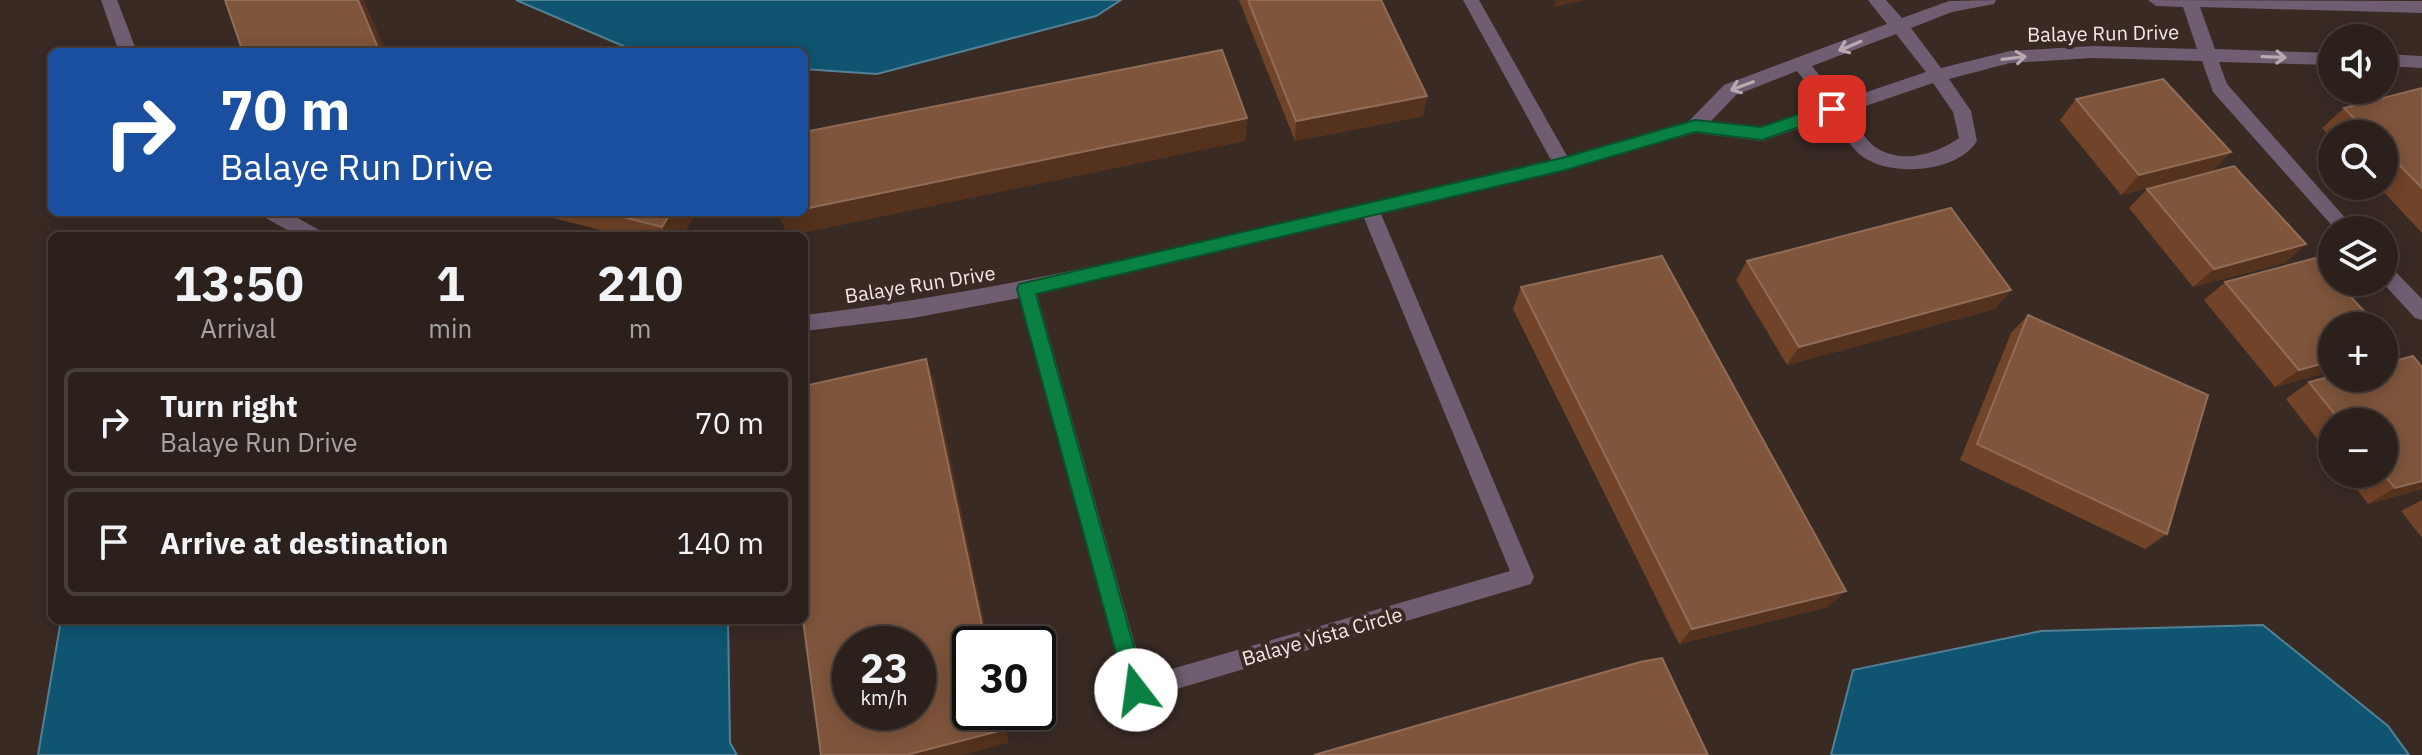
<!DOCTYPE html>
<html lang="en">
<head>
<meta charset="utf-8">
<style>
  body { margin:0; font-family:"IBM Plex Sans",sans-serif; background:#332824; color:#f1f3f6; height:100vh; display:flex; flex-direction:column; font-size:30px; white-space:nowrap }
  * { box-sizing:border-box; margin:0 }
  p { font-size:26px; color:#a6a3a3 }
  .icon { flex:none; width:44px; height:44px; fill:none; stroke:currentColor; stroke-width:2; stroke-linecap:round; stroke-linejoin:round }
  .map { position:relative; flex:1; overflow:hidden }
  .panel { position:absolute; left:48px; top:232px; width:760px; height:392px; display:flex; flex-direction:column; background:#2b201b; border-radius:12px; box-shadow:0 4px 20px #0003,0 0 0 2px #473e3a }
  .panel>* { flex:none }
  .top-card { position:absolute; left:48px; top:48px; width:760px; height:168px; border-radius:12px; box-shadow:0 4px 20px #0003,0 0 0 2px #473e3a; background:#1a4fa0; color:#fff; overflow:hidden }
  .fabs { position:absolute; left:2318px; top:24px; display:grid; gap:16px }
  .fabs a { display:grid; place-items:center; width:80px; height:80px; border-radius:50%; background:#2b201b; box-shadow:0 4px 20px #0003,0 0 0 2px #473e3a; font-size:40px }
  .speed { position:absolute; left:832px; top:626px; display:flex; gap:16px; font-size:40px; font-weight:700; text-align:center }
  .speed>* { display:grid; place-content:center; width:104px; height:104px; border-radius:50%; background:#2b201b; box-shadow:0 4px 20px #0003,0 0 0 2px #473e3a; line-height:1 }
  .speed small { font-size:20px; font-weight:400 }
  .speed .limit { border:4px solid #111; border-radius:12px; background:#fff; color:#111 }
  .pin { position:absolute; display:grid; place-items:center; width:68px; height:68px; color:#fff; margin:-34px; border-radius:16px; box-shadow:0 4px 12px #0006 }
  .me { position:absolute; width:88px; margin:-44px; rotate:345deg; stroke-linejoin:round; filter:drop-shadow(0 0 6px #0008) }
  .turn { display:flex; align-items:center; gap:28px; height:168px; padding:0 40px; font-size:36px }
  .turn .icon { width:104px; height:104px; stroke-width:2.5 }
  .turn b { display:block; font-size:56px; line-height:68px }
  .eta { display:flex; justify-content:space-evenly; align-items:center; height:136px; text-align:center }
  .eta b { font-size:48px; font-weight:700; line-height:56px }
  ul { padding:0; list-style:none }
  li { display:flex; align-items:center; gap:24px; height:108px; margin:0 16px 12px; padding:0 24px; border:4px solid #473e3a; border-radius:12px }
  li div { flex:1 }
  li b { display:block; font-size:30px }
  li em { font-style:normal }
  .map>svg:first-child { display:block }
  .water { fill:#0f5471; stroke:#538094; stroke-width:2 }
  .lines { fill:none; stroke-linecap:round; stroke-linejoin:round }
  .minor { fill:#6f5e71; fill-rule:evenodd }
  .wall { fill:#714328 }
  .shaded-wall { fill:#55321e }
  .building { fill:#7f553c; stroke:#916c57; stroke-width:2; fill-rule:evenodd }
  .oneway { stroke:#b8aab0 }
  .route { fill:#0b8043; stroke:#07532c; stroke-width:2 }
  .labels { text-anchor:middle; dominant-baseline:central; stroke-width:8; stroke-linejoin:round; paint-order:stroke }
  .street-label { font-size:20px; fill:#f3e8e4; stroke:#392a24 }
</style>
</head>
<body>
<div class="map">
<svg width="2422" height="755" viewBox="0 0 2422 755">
  <rect width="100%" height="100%" fill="#392a24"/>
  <g class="water">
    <polygon points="516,0 1121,0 1096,16 877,74 804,69 804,52 637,52"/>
    <polygon points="61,620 728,620 730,743 737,755 38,755"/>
    <polygon points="2263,625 2388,726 2409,755 1831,755 1853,670 2041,631"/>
  </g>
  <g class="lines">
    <g class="minor">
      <polygon points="101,0 117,0 137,52 119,52"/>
      <path d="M1463,0H1479L1567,156L1689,121L1724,85L1887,24L1868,0H1886L1902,18L1949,1L1996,0L1994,4L1952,12L1911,28L1941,68L2010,51L2092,46L2197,49L2183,7L2156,6L2148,0L2422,1V13L2200,7L2215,49L2332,53V65L2219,62L2227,84L2356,230H2336L2213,92L2202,61L2092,58L2010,63L1949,79L1971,111L1977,141C1957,173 1892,177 1863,157C1851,149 1841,129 1832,117L1762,141L1695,133L1562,171L1381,214L1534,577L1531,584L1136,701L1128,698L1019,298L913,318L804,331V315C1057,285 1303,217 1551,160ZM1896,34L1926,72L1840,101L1812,66ZM1797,71L1824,106L1762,127L1711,121L1736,95ZM1933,83L1953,112L1959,138C1936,154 1902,165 1875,147C1865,140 1856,122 1848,112ZM1364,218L1510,571L1144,677L1037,294Z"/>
      <polygon points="2384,54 2422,56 2422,68 2384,66"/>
      <polygon points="262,212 287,212 321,231 323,236 298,236 264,217"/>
      <polygon points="2384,264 2391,267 2422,299 2422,320 2415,318 2382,282 2384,282"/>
    </g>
  </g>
  <g class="wall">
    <polygon points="1239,0 1381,0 1427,96 1423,116 1295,141"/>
    <polygon points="2422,88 2422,233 2378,186 2384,186 2384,134 2332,134 2332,138 2322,128 2344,108"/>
    <polygon points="2076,99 2231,152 2211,172 2121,195 2060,120"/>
    <polygon points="2147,189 2306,244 2284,263 2193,287 2129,208"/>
    <polygon points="530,212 697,212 682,236 624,236"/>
    <polygon points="1747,261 2011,290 1995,309 1787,365 1736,280"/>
    <polygon points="2225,282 2332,371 2275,387 2204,300"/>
    <polygon points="1521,287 1828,607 1679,644 1513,309"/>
    <polygon points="2028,315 2167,534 2145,549 1960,460 2011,333"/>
    <polygon points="2413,356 2422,367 2422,489 2368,504 2345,474 2384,474 2384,422 2332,422 2332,458 2286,399 2309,382 2332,376 2332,378 2384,378 2384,364"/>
    <polygon points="2422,500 2422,538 2401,511"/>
  </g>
  <g class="shaded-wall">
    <polygon points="358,0 364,0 386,52 368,52"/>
    <polygon points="1556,0 1586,0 1554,7"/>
    <polygon points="1427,96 1423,116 1295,141 1296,121"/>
    <polygon points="1247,118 1246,141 788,236 778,214 787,212 804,212 804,209"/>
    <polygon points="2231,152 2211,172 2121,195 2139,175"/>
    <polygon points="671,212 697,212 682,236 667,236 662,227"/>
    <polygon points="2306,244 2284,263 2193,287 2214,269"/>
    <polygon points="2011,290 1995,309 1787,365 1799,347"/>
    <polygon points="926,359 934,380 989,644 986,644"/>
    <polygon points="2332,361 2332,371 2275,387 2299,370"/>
    <polygon points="2422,481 2422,489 2368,504 2395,488"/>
    <polygon points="1846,591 1828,607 1679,644 1692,629"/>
    <polygon points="1000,712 1003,712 1009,743 962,755 906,755"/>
  </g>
  <g class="building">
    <polygon points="225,0 358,0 378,48 368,52 243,52"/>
    <polygon points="1248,0 1381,0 1427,96 1296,121"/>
    <polygon points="1222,50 1247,118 804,209 804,132"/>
    <polygon points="2163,79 2231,152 2139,175 2076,99"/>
    <polygon points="2422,88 2422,188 2384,149 2384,134 2369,134 2344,108"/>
    <polygon points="2234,166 2306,244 2214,269 2147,189"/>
    <polygon points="1951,208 2011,290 1799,347 1747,261"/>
    <polygon points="604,212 671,212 662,227"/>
    <polygon points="1662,256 1846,591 1692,629 1521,287"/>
    <polygon points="2315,258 2332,276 2332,282 2337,282 2378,326 2332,326 2332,361 2299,370 2225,282"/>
    <polygon points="2028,315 2208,395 2167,534 1977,444"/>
    <polygon points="2384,333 2394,344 2384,346"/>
    <polygon points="2413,356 2422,367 2422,481 2395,488 2383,474 2384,422 2341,422 2309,382 2332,376 2332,378 2384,378 2384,364"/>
    <path d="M926,359L986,644H970V712H1000L1003,730L906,755H821L803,620L804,386ZM850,644H918V712H850Z"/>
    <polygon points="1662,658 1708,755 1314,755 1640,662"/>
  </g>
  <defs><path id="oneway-shaft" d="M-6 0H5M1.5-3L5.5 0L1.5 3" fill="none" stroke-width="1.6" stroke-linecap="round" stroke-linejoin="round" transform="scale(2)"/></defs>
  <g class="oneway">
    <use href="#oneway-shaft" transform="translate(1850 46) rotate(157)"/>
    <use href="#oneway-shaft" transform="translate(2274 57) rotate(2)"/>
    <use href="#oneway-shaft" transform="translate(2014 58) rotate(-7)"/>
    <use href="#oneway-shaft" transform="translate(1742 86) rotate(159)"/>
  </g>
  <polygon class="route" points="1832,103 1840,109 1838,113 1762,140 1695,132 1562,171 1036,294 1146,690 1143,697 1136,700 1128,697 1017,289 1019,284 1562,158 1695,120 1761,127"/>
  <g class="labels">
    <g class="street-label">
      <text transform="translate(2103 33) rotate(-1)">Balaye Run Drive</text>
      <text transform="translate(920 284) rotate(-9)">Balaye Run Drive</text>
      <text transform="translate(1322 636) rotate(-16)">Balaye Vista Circle</text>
    </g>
  </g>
</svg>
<div class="fabs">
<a><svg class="icon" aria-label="sound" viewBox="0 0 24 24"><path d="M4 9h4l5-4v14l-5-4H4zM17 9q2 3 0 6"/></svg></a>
<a><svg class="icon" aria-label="search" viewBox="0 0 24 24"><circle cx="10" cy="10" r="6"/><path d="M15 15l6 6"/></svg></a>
<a><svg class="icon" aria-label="layers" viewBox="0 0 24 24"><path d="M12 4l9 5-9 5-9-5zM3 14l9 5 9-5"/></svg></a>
<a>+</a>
<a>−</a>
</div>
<div class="speed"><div>23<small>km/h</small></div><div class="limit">30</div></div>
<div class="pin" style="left:1832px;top:109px;background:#d93025"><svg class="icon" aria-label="arrive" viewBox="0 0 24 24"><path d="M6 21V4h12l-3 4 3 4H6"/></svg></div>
<svg class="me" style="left:1136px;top:690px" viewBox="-20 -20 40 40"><circle r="19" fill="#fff"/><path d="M0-13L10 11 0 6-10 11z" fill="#0b8043"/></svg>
<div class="top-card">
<div class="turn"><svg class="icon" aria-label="right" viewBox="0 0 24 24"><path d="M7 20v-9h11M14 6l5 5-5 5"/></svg><div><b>70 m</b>Balaye Run Drive</div></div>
</div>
<section class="panel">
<div class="eta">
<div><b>13:50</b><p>Arrival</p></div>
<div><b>1</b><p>min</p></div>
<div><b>210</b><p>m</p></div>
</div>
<ul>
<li><svg class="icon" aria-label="right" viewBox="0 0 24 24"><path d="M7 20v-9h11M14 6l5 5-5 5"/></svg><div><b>Turn right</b><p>Balaye Run Drive</p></div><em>70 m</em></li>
<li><svg class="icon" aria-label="arrive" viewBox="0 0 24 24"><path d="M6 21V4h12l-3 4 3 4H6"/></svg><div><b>Arrive at destination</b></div><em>140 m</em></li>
</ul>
</section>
</div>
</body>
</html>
